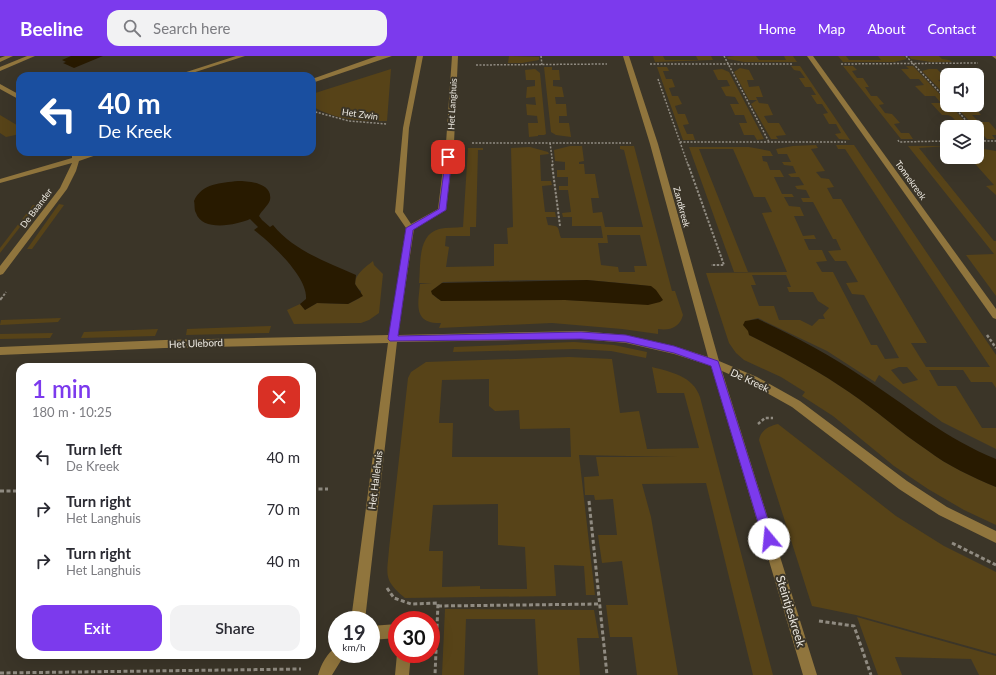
<!DOCTYPE html>
<html lang="en">
<head>
<meta charset="utf-8">
<style>
  body { margin:0; font-family:Lato,sans-serif; background:#f2f2f3; color:#2b2b33; height:100vh; display:flex; flex-direction:column; font-size:15px; white-space:nowrap }
  * { box-sizing:border-box; margin:0 }
  p { font-size:13px; color:#7c7c81 }
  .icon { flex:none; width:22px; height:22px; fill:none; stroke:currentColor; stroke-width:2; stroke-linecap:round; stroke-linejoin:round }
  .map { position:relative; flex:1; overflow:hidden }
  .panel { position:absolute; left:16px; top:307px; width:300px; height:296px; display:flex; flex-direction:column; background:#fff; border-radius:12px; box-shadow:0 4px 16px #0002 }
  .panel>* { flex:none }
  .banner { position:absolute; left:16px; top:16px; width:300px; height:84px; border-radius:12px; box-shadow:0 4px 16px #0002; background:#1a4fa0; color:#fff; overflow:hidden }
  .tools { position:absolute; left:940px; top:12px; display:grid; gap:8px }
  .tools a { display:grid; place-items:center; width:44px; height:44px; border-radius:8px; background:#fff; box-shadow:0 4px 16px #0002; font-size:20px }
  .speed { position:absolute; left:328px; top:555px; display:flex; gap:8px; font-size:20px; font-weight:700; text-align:center }
  .speed>* { display:grid; place-content:center; width:52px; height:52px; border-radius:50%; background:#fff; box-shadow:0 4px 16px #0002; line-height:1 }
  .speed small { font-size:10px; font-weight:400 }
  .speed .limit { border:6px solid #d22; background:#fff; color:#111 }
  .pin { position:absolute; display:grid; place-items:center; width:34px; height:34px; color:#fff; margin:-17px; border-radius:8px; box-shadow:0 2px 6px #0006 }
  .me { position:absolute; width:44px; margin:-22px; rotate:343deg; stroke-linejoin:round; filter:drop-shadow(0 0 3px #0008) }
  .turn { display:flex; align-items:center; gap:14px; height:84px; padding:0 16px; font-size:18px }
  .turn .icon { width:52px; height:52px; stroke-width:2.5 }
  .turn b { display:block; font-size:28px; line-height:34px }
  .round { display:grid; place-items:center; flex:none; width:42px; height:42px; border-radius:12px; background:#f2f2f3 }
  .summary { display:flex; align-items:center; justify-content:space-between; height:68px; padding:0 16px }
  h1 { font-size:24px; font-weight:600; line-height:30px; color:#7c3aed }
  .button { display:flex; gap:8px; margin-top:auto; padding:8px 16px }
  .button a { flex:1; height:46px; border-radius:12px; background:#7c3aed; color:#fff; font-size:16px; font-weight:600; line-height:46px; text-align:center }
  .button a+a { background:#f2f2f3; color:#2b2b33 }
  ul { padding:0; list-style:none }
  li { display:flex; align-items:center; gap:12px; height:52px; padding:0 16px }
  li div { flex:1 }
  li b { display:block; font-size:15px }
  li em { font-style:normal }
  header { display:flex; align-items:center; gap:24px; box-sizing:border-box; height:56px; padding:0 20px; background:#7c3aed; color:#fff }
  header strong { font-size:19px }
  nav { display:flex; gap:22px; margin-inline-start:auto; font-size:14px }
  .search { width:280px; height:36px; background:#f2f2f3; display:flex; align-items:center; gap:10px; box-sizing:border-box; padding:0 14px; border-radius:12px; color:#7c7c81; font-size:15px }
  .map>svg:first-child { display:block }
  .green { fill:#574318; fill-rule:evenodd }
  .water { fill:#281a00 }
  .lines { fill:none; stroke-linecap:round; stroke-linejoin:round }
  .path-far3 { stroke:#908b81; stroke-width:1.5; stroke-dasharray:2 1.5; stroke-linecap:butt }
  .path-far2 { stroke:#908b81; stroke-width:2; stroke-dasharray:2.5 1.5; stroke-linecap:butt }
  .path-far1 { stroke:#908b81; stroke-width:2.5; stroke-dasharray:3 2; stroke-linecap:butt }
  .path { stroke:#908b81; stroke-width:3; stroke-dasharray:4 2.5; stroke-linecap:butt }
  .minor { fill:#90753d; fill-rule:evenodd }
  .route { fill:#7c3aed; stroke:#51269a }
  .labels { text-anchor:middle; dominant-baseline:central; stroke-width:4; stroke-linejoin:round; paint-order:stroke }
  .far-street-label { font-size:9px; fill:#eeeae2; stroke:#3b3528 }
  .street-label { font-size:10px; fill:#eeeae2; stroke:#3b3528 }
  .near-street-label { font-size:12px; fill:#eeeae2; stroke:#3b3528 }
</style>
</head>
<body>
<header>
<strong>Beeline</strong>
<div class="search"><svg class="icon" aria-label="search" viewBox="0 0 24 24"><circle cx="10" cy="10" r="6"/><path d="M15 15l6 6"/></svg>Search here</div>
<nav><a>Home</a><a>Map</a><a>About</a><a>Contact</a></nav>
</header>
<div class="map">
<svg width="996" height="619" viewBox="0 0 996 619">
  <rect width="100%" height="100%" fill="#3b3528"/>
  <g class="green">
    <polygon points="509,0 539,1 539,4 522,7 508,7"/>
    <polygon points="653,0 663,0 665,4 698,4 696,0 711,0 713,4 655,6"/>
    <polygon points="734,0 756,0 759,4 786,4 784,0 793,0 797,6 744,6 728,3 727,1"/>
    <polygon points="838,0 846,0 849,4 881,4 878,0 904,0 907,3 894,6 843,6"/>
    <polygon points="909,0 939,0 942,3 949,4 952,6 931,6 911,3"/>
    <polygon points="791,10 800,10 850,84 839,83 835,78 841,77 836,68 829,68 823,58 828,57 822,48 817,48 811,39 816,39 811,31 805,31 799,22 805,22 800,15 794,14"/>
    <polygon points="843,10 853,10 857,14 852,15 857,22 863,22 869,31 865,31 871,40 877,40 884,48 879,49 885,57 892,58 900,67 894,68 901,77 909,77 913,83 901,83"/>
    <path d="M906,10H913L947,46V49H950L970,71H953L948,66H956C952,59 949,59 942,59L931,47H941L935,40H925L915,30L924,29L919,23H910L901,13H909Z"/>
    <polygon points="544,11 552,11 552,14 559,14 560,24 553,24 553,30 562,31 564,41 555,41 556,48 566,48 567,60 559,60 559,67 569,67 571,81 556,79 551,76"/>
    <polygon points="657,11 667,11 669,15 663,15 666,23 672,23 675,31 669,32 672,40 678,40 682,48 675,50 678,58 685,58 689,68 683,69 687,78 693,78 695,84 683,84"/>
    <polygon points="740,12 749,14 754,24 747,24 749,31 759,30 763,41 756,41 759,47 768,48 773,59 764,60 768,67 779,67 786,79 776,80 778,83 771,83 751,48 757,44 749,44 734,16"/>
    <path d="M391,13L387,65C361,65 335,64 312,50V38Z"/>
    <polygon points="535,13 540,17 546,78 544,79 538,79 538,80 529,81 528,67 538,67 537,60 527,59 526,48 536,49 535,41 526,42 527,31 535,30 535,24 526,24 525,14"/>
    <polygon points="722,13 729,16 764,83 757,84 754,79 744,79 739,67 747,67 744,59 735,59 730,48 739,48 735,41 726,40 721,31 730,30 727,24 718,24 713,14"/>
    <polygon points="929,13 937,13 947,23 938,24 944,29 947,29 947,41 922,15"/>
    <polygon points="954,49 972,49 981,59 972,59 979,66 989,66 996,74 996,79 992,79 995,83 987,83"/>
    <polygon points="0,59 20,71 20,78 6,81 0,77"/>
    <path d="M816,89L818,92L811,93L825,115L816,116L821,122L829,123L834,131L827,132L833,143H841L927,287H911L926,311H990L845,93H838L836,89H854L996,299V332L992,326H971L963,314H929L938,330H956L982,372H996V393L942,366L879,319L875,326L827,295L758,262L750,264L749,279C783,296 817,314 849,336C876,354 900,376 927,394C948,410 972,421 996,431V469L964,454L928,433L894,410L833,360L802,340L805,336L781,321L744,304L736,297L729,287L706,217L787,216L762,157L772,156L765,141H754L733,93H699L748,216H734L689,91H749L770,95L773,100H762L763,105L767,106L770,114H780L784,121H774L782,138H792L794,141H784L789,150L800,151L804,160H794L803,180L814,179L816,183H804L809,194H822L827,205L816,206L822,216H833L883,312L871,289H877L885,303L899,302L864,239L852,238L846,227L858,226L846,205H835L828,195L841,194L836,183H833L813,146H803L801,142H810L806,134L797,133L795,130L804,129L799,121H791L788,118L796,117L793,110L784,109L782,106H791L787,98H778L776,93L793,90ZM752,219H786L791,231H787L789,236H813L818,245L829,252L823,259L825,263H819L812,270L800,264H779L774,250H759L751,229H756ZM899,311H907L918,324L903,328L891,314Z"/>
    <path d="M570,90H582L584,105L579,106V108H584L585,118H595L599,142H591L593,157L602,156L605,171H643L624,94L620,93V90H634L672,235H675L683,259C680,271 670,275 658,273V278L622,273L552,267L439,272L441,267C413,268 418,248 420,228L432,227H419C421,209 417,179 439,173C447,171 455,172 463,171L468,92H483V94H478L476,171H470V180H446L445,190L449,191L446,211L494,210V188H508L507,172L513,171L511,92L530,91L548,96L549,98L540,99L541,125H551L552,129L542,130L545,156H555L556,161H546L548,169C561,170 557,171 561,182H603L601,170H572V161H563L562,157L571,156L568,134H559V130H568V121H557V114H565V106L555,105L554,94ZM607,179H640L647,210H634L635,216H619L618,211L601,209L598,187H608ZM528,224H587L632,228L648,230L659,239L655,247H650L565,244L438,243L432,238L433,234L443,226Z"/>
    <polygon points="908,90 947,90 919,92 994,185 996,185 996,240 966,199 994,198"/>
    <polygon points="977,92 996,95 996,139 986,130 994,129 969,101 977,101"/>
    <polygon points="59,148 64,149 32,193 27,193"/>
    <polygon points="33,149 37,149 0,197 0,192"/>
    <path d="M373,205L374,209L383,218L379,257L369,264L361,267L294,268L287,254L300,248L305,254L317,247L348,248L360,242L361,235C346,225 364,212 373,205Z"/>
    <polygon points="61,262 58,266 0,269 1,264"/>
    <polygon points="271,270 269,277 186,279 187,273"/>
    <polygon points="158,273 155,280 81,282 84,276"/>
    <polygon points="53,277 50,282 0,283 0,278"/>
    <polygon points="574,286 614,289 647,296 646,302 611,295 575,293 453,296 454,291"/>
    <path d="M569,301L612,303L620,357L639,355L647,393L699,392L684,337H657L652,311C671,316 693,320 700,341L773,619H753L706,427L642,428L651,461L678,619H637L632,581H610L606,549H628L622,505L602,507L598,479H617L613,443L595,444L594,439H585L584,421L599,420L596,401H677L579,399L595,539H586L584,510L554,509L556,540L405,542C383,523 387,520 389,493L408,322L411,316L426,306ZM489,323V350L495,355L519,354L520,373L570,372L571,401H452L453,367H439L442,324ZM498,448V489L525,491L527,533H480V530L442,531L443,495H429L433,449Z"/>
    <path d="M778,368L896,460L944,490L996,516V598L856,559L812,550L759,384C761,374 769,370 778,368Z"/>
    <polygon points="445,553 594,554 599,582 577,582 580,619 538,619 535,563 466,563 464,619 442,619"/>
    <polygon points="857,561 996,600 996,619 979,619 971,603 895,601 902,619 878,619"/>
  </g>
  <g class="water">
    <polygon points="71,0 103,0 74,12 63,7 66,6 62,4"/>
    <path d="M238,125C249,125 273,127 270,144C268,150 262,154 259,160L262,164L270,171L273,169C294,195 327,206 356,219L355,228L363,240L348,248L317,247L305,254L300,248L306,243C308,221 271,187 254,174L258,171L250,163C237,169 202,176 196,157C194,154 195,149 194,145C202,127 221,127 238,125Z"/>
    <polygon points="587,224 651,230 656,234 663,244 660,246 648,249 565,244 441,245 432,238 431,235 442,227"/>
    <path d="M758,263C794,280 831,299 864,322C907,350 948,384 996,403V431C972,421 948,410 927,394C900,376 876,354 849,336C817,314 783,296 749,279L748,275L743,269L745,265Z"/>
  </g>
  <g class="lines">
    <g class="path-far3">
      <polyline points="541,0 542,9"/>
      <polyline points="724,0 769,86"/>
      <polyline points="906,0 947,44"/>
      <polyline points="650,8 793,8"/>
      <polyline points="841,8 978,7"/>
      <polyline points="476,9 607,8"/>
      <polyline points="658,23 688,109"/>
      <polyline points="952,49 972,71"/>
      <polyline points="312,55 349,65 387,68"/>
      <polyline points="977,77 985,85"/>
      <polyline points="898,84 899,86 947,85"/>
      <polyline points="977,85 996,85"/>
      <polyline points="680,86 846,86"/>
      <polyline points="472,87 631,87"/>
      <polyline points="550,87 553,109"/>
    </g>
    <g class="path-far2">
      <polyline points="552,108 560,170"/>
      <polyline points="688,108 724,209 711,209"/>
      <polyline points="1,243 6,236"/>
    </g>
    <g class="path-far1">
      <polyline points="0,244 1,242"/>
      <polyline points="987,279 996,292"/>
      <polyline points="758,368 765,362 773,362"/>
    </g>
    <g class="path">
      <polyline points="312,433 328,433"/>
      <polyline points="0,435 20,435"/>
      <polyline points="589,445 607,619"/>
      <polyline points="952,487 996,509"/>
      <polyline points="387,532 394,542 411,548 438,547 435,619"/>
      <polyline points="438,550 600,548"/>
      <polyline points="819,565 854,570 871,619"/>
      <polyline points="0,617 301,613"/>
    </g>
    <g class="minor">
      <polygon points="5,0 13,0 0,6 0,2"/>
      <polygon points="27,0 35,0 0,15 0,11"/>
      <polygon points="236,0 245,0 183,20 174,20"/>
      <polygon points="377,0 392,0 312,27 312,23"/>
      <polygon points="417,0 423,0 409,72 403,156 411,168 438,153 446,87 452,0 458,0 454,87 446,154 414,173 398,279 581,275 626,279 674,290 708,301 650,88 623,0 629,0 658,88 719,305 757,321 800,345 907,425 947,451 996,475 996,487 939,459 899,433 792,351 749,327 722,315 817,619 803,619 711,310 674,298 626,287 581,283 397,286 365,564 351,564 388,287 165,292 0,299 0,291 165,284 389,279 406,172 395,156 403,72"/>
      <polygon points="807,0 813,0 996,253 996,263 993,262"/>
      <polygon points="992,0 996,0 996,3"/>
      <polygon points="0,28 20,39 20,44 0,33"/>
      <polygon points="72,96 80,96 80,100 93,96 105,96 79,105 76,115 67,133 3,218 0,219 0,210 60,132 72,107 0,127 0,123 72,102"/>
      <polygon points="397,568 397,582 371,584 371,570"/>
      <path d="M337,591V598H345L332,619H318C321,609 327,596 337,591Z"/>
      <polygon points="397,598 411,598 409,619 395,619"/>
    </g>
  </g>
  <polygon class="route" points="446,99 452,101 446,154 413,174 398,280 581,276 626,279 674,290 718,305 774,483 773,486 769,488 765,486 763,483 711,310 674,297 626,286 581,283 390,285 388,283 406,172 439,153"/>
  <g class="labels">
    <g class="far-street-label">
      <text transform="translate(452 48) rotate(-87)">Het Langhuis</text>
      <text transform="translate(360 58) rotate(8)">Het Zwin</text>
      <text transform="translate(911 124) rotate(54)">Tonnekreek</text>
      <text transform="translate(682 151) rotate(75)">Zandkreek</text>
      <text transform="translate(36 152) rotate(-53)">De Baander</text>
    </g>
    <g class="street-label">
      <text transform="translate(196 287) rotate(-2)">Het Ulebord</text>
      <text transform="translate(750 324) rotate(25)">De Kreek</text>
      <text transform="translate(375 424) rotate(-83)">Het Hallehuis</text>
    </g>
    <g class="near-street-label">
      <text transform="translate(791 555) rotate(73)">Steintjeskreek</text>
    </g>
  </g>
</svg>
<div class="tools">
<a><svg class="icon" aria-label="sound" viewBox="0 0 24 24"><path d="M4 9h4l5-4v14l-5-4H4zM17 9q2 3 0 6"/></svg></a>
<a><svg class="icon" aria-label="layers" viewBox="0 0 24 24"><path d="M12 4l9 5-9 5-9-5zM3 14l9 5 9-5"/></svg></a>
</div>
<div class="speed"><div>19<small>km/h</small></div><div class="limit">30</div></div>
<div class="pin" style="left:448px;top:101px;background:#d93025"><svg class="icon" aria-label="arrive" viewBox="0 0 24 24"><path d="M6 21V4h12l-3 4 3 4H6"/></svg></div>
<svg class="me" style="left:769px;top:483px" viewBox="-20 -20 40 40"><circle r="19" fill="#fff"/><path d="M0-13L10 11 0 6-10 11z" fill="#7c3aed"/></svg>
<div class="banner">
<div class="turn"><svg class="icon" aria-label="left" viewBox="0 0 24 24"><path d="M17 20v-9H6M10 6l-5 5 5 5"/></svg><div><b>40 m</b>De Kreek</div></div>
</div>
<section class="panel">
<div class="summary"><div><h1>1 min</h1><p>180 m · 10:25</p></div><a class="round" style="background:#d93025;color:#fff"><svg class="icon" aria-label="close" viewBox="0 0 24 24"><path d="M6 6l12 12M18 6L6 18"/></svg></a></div>
<ul>
<li><svg class="icon" aria-label="left" viewBox="0 0 24 24"><path d="M17 20v-9H6M10 6l-5 5 5 5"/></svg><div><b>Turn left</b><p>De Kreek</p></div><em>40 m</em></li>
<li><svg class="icon" aria-label="right" viewBox="0 0 24 24"><path d="M7 20v-9h11M14 6l5 5-5 5"/></svg><div><b>Turn right</b><p>Het Langhuis</p></div><em>70 m</em></li>
<li><svg class="icon" aria-label="right" viewBox="0 0 24 24"><path d="M7 20v-9h11M14 6l5 5-5 5"/></svg><div><b>Turn right</b><p>Het Langhuis</p></div><em>40 m</em></li>
</ul>
<div class="button"><a>Exit</a><a>Share</a></div>
</section>
</div>
</body>
</html>
